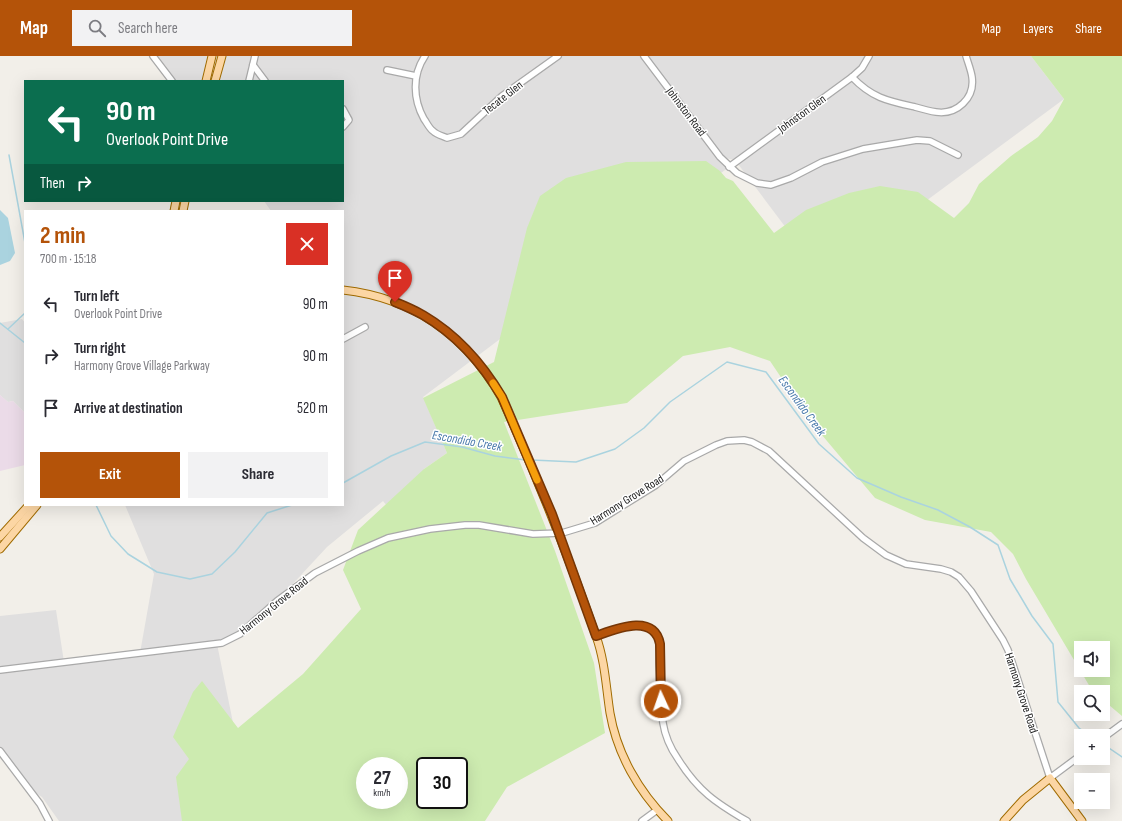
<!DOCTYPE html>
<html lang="en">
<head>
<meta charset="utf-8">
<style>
  body { margin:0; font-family:"Sofia Sans Condensed",sans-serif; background:#f2f2f3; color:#2b2b33; height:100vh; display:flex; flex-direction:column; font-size:15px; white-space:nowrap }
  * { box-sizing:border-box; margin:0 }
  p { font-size:13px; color:#7c7c81 }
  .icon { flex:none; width:22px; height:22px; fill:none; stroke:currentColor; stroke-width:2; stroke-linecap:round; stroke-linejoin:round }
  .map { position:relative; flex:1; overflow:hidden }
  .drawer { position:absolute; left:24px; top:154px; width:320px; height:296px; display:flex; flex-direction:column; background:#fff; border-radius:0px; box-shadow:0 4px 16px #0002 }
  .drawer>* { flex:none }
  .banner { position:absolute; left:24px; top:24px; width:320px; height:122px; border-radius:0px; box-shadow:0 4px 16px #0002; background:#0b6e4f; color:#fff; overflow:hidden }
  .controls { position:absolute; left:1074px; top:585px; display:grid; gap:8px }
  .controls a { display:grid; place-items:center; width:36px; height:36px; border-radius:0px; background:#fff; box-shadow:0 4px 16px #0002; font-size:20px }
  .speed { position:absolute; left:356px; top:701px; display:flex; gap:8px; font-size:20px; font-weight:700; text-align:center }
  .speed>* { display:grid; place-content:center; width:52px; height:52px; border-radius:50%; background:#fff; box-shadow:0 4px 16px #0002; line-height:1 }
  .speed small { font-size:10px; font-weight:400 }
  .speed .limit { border:2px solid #111; border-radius:6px; background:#fff; color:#111 }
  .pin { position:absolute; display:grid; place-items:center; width:34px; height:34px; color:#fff; margin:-41px -17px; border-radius:50% 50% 50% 0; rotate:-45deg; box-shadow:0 0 4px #0007 }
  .pin .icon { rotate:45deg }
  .me { position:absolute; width:44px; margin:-22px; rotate:357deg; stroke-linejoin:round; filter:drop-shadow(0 0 3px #0008) }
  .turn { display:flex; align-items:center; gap:14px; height:84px; padding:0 16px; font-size:18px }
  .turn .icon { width:52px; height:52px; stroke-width:2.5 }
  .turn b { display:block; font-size:28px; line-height:34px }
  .then { display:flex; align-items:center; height:38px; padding:0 16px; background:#0003; gap:8px; font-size:15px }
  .round { display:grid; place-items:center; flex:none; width:42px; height:42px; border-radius:0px; background:#f2f2f3 }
  .summary { display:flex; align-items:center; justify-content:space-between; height:68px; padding:0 16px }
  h1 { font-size:24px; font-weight:700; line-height:30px; color:#b45309 }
  .primary-button { display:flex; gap:8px; margin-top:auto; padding:8px 16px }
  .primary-button a { flex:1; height:46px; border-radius:0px; background:#b45309; color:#fff; font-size:16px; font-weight:700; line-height:46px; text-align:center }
  .primary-button a+a { background:#f2f2f3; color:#2b2b33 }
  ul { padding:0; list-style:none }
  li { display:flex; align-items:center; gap:12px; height:52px; padding:0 16px }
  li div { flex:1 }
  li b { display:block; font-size:15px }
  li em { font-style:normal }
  header { display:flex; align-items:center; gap:24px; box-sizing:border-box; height:56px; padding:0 20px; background:#b45309; color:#fff }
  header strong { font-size:19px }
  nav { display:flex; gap:22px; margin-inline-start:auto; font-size:14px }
  .search { width:280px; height:36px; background:#f2f2f3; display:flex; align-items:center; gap:10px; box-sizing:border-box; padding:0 14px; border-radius:0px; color:#7c7c81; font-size:15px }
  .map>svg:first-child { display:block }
  .residential { fill:#e0dfdf }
  .industrial { fill:#ebdbe8 }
  .grass { fill:#cdebb0; fill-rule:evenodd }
  .water { fill:#aad3df }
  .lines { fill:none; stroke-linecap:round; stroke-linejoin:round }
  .stream { stroke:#aad3df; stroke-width:1.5 }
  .minor-casing { stroke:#a9a9a9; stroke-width:8 }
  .major-casing { stroke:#a06b00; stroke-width:9 }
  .minor { stroke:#fff; stroke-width:5.5 }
  .major { stroke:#fcd6a4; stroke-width:7 }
  .route-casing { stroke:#753606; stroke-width:10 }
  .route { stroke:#b45309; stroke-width:7 }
  .slow { stroke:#f59e0b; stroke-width:7 }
  .labels { text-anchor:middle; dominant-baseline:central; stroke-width:3; stroke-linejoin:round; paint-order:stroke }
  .street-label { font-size:12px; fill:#222; stroke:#fff }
  .water-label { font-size:13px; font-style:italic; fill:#4a7aab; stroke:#fff }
</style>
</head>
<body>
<header>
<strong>Map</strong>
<div class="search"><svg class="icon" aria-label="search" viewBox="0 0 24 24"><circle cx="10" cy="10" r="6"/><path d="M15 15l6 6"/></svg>Search here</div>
<nav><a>Map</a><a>Layers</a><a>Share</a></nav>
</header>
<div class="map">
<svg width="1122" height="765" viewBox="0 0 1122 765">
  <rect width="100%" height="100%" fill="#f2efe9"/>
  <g class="residential">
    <polygon points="153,0 1031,0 1064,43 823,221 735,104 720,101 729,111 423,341 447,397 424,413 444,520 383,445 327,491 277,545 245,573 217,588 253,765 59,765 42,741 29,733 0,695 0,560 56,554 64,606 140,597 154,518 125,449 343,449 343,155 271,155 264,145 343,145 343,25 172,25"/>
    <polygon points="22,263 25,267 25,357 13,345 8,346 0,339 0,267"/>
  </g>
  <polygon class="industrial" points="0,339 8,346 13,345 25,357 25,409 0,415"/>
  <path class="grass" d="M1031,0H1122V660L1103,644V636H1093L1026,523L1013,498L991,476L925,464L875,442L811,366L770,305L730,291L683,300L627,347L504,366L555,495L594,607L605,677L507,731L485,765H182L176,721L189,703L173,681L193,636L202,625L238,672L303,618L361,553L343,514L358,474L424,413L447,397L423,342L494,306L527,172L540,140L566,122L626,106L706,105L720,115L726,122L733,125L774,177L806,154L849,137L880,130L918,136L954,162L969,147L979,128L1011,100L1038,81L1052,65L1064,43ZM1081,592H1103V614H1081ZM365,710H399V744H365ZM425,710H459V744H425Z"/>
  <polygon class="water" points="0,154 8,162 15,197 10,205 0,209"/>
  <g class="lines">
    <g class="stream">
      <polyline points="9,99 25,187"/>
      <polyline points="0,267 25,287"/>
      <polyline points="8,273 25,257"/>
      <polyline points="532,404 576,406 615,393 644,372 670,346 727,306 766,316 819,388 857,422 901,441 938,454 970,471 998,489 1010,523 1032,560 1053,588 1058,646 1079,672 1090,680"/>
      <polyline points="343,427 391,400 425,386 462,391 495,400 526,404"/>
      <polyline points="96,449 111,480 128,498 157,516 190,523 212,518 235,496 267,457 292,449"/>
      <polyline points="1103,688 1122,701"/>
    </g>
    <g class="minor-casing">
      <g id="minor">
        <polyline points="153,0 172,25"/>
        <path d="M425,0C412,19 413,43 424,63C427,67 429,72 433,75C437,79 443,80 447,82L461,78L502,40L558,0"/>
        <polyline points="644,0 720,101 737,117 757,127 771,129 791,122 822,106 863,93 917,84 930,85 958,99"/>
        <polyline points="253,9 265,25"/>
        <polyline points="387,14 416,20"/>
        <path d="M852,21C872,42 888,45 915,51C922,53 929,55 936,56C957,59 975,42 972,21C971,14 968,7 966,0"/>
        <polyline points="249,25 255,0"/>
        <polyline points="343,53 349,64 343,71"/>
        <polyline points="729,111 852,21 862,12 869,0"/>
        <polyline points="343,283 365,271"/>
        <path d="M596,580C610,575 642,563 654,575C662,583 659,596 659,607C660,627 660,647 663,667C665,680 671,693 678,703C698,735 716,747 747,765"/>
        <polyline points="0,614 222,587 240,578 277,545 315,517 358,495 388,482 430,473 465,469 479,469 533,478 562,477 595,467 656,429 684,405 716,389 727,385 744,384 752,386 769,395 863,482 886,499 906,508 941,513 951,516 959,521 971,535 1003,584 1008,594 1050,722 1081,699"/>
        <polyline points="1103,682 1122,668"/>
        <polyline points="0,695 40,748 49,765"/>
        <polyline points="642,765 657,754"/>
      </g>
    </g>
    <g class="major-casing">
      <g id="major">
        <polyline points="206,25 212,0"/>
        <polyline points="215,25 222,0"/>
        <polyline points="174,155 176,145"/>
        <polyline points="183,155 185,145"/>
        <path d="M343,234C414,242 466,280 501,341C536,419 568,499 596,580C605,605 606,631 610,657C617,698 639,736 668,765"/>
        <polyline points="0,481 29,449"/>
        <polyline points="0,493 37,449"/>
        <polyline points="1004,765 1023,744 1050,722 1082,765"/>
      </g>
    </g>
    <use href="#minor" class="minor"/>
    <use href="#major" class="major"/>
  </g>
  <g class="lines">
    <g class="route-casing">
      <path id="route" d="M395,246C405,250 414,254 423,259C457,279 482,307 502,341L552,458L596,580C616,573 654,557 660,588L661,645"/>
    </g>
    <use href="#route" class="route"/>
    <polyline class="slow" points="493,327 502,341 537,424"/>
  </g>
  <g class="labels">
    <g class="street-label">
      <text transform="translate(503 42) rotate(-38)">Tecate Glen</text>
      <text transform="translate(686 56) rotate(53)">Johnston Road</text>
      <text transform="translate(802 58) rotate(-36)">Johnston Glen</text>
      <text transform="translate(627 444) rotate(-32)">Harmony Grove Road</text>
      <text transform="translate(274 550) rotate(-39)">Harmony Grove Road</text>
      <text transform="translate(1021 637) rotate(72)">Harmony Grove Road</text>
    </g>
    <g class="water-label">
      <text transform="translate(802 350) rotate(54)">Escondido Creek</text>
      <text transform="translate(467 385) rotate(10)">Escondido Creek</text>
    </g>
  </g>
</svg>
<div class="controls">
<a><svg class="icon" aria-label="sound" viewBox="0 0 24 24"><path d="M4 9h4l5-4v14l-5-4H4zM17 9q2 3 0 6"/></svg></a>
<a><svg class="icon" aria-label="search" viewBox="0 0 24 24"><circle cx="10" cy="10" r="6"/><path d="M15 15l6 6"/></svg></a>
<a>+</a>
<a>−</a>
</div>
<div class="speed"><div>27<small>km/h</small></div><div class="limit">30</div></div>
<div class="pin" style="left:395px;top:246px;background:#d93025"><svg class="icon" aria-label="arrive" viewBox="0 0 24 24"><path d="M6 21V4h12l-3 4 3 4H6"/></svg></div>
<svg class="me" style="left:661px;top:645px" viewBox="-20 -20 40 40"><circle r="17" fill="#b45309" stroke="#fff" stroke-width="3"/><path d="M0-11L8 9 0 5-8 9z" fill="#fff"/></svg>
<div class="banner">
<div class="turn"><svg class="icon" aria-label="left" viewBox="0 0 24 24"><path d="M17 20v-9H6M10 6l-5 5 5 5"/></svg><div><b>90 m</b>Overlook Point Drive</div></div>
<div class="then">Then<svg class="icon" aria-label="right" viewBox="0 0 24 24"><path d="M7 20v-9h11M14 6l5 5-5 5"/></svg></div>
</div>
<section class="drawer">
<div class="summary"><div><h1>2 min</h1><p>700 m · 15:18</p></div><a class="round" style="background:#d93025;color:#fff"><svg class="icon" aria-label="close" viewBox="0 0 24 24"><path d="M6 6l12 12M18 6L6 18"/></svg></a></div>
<ul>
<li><svg class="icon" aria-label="left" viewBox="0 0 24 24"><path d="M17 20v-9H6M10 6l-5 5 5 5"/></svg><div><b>Turn left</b><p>Overlook Point Drive</p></div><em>90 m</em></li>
<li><svg class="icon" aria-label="right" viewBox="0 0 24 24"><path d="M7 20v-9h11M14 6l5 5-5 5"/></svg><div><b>Turn right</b><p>Harmony Grove Village Parkway</p></div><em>90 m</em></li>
<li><svg class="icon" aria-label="arrive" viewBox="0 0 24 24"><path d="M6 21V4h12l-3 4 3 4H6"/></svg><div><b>Arrive at destination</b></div><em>520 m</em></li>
</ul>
<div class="primary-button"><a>Exit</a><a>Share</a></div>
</section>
</div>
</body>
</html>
